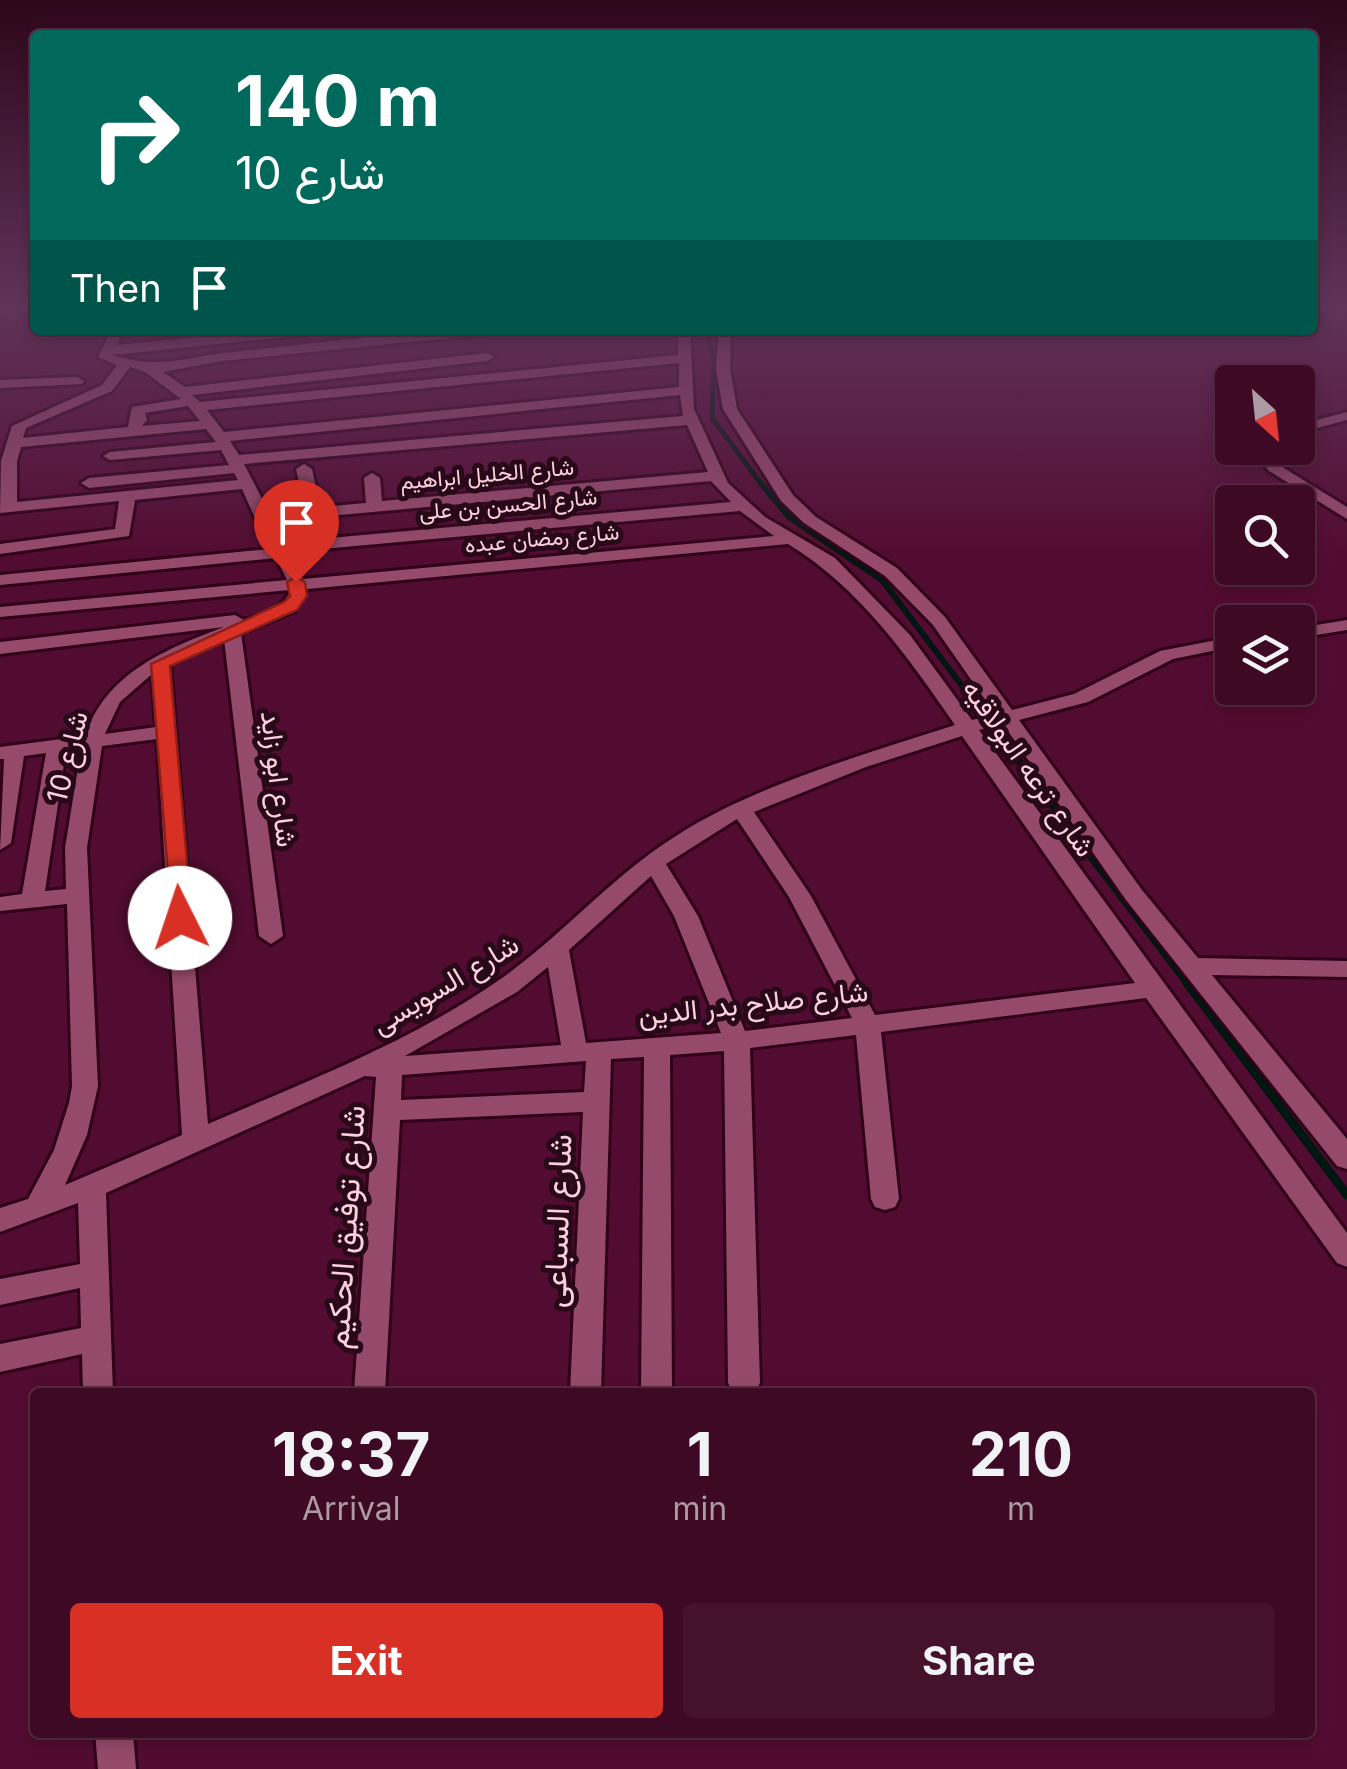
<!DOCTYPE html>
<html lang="en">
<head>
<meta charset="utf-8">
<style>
  body { margin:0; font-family:Inter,Vazirmatn,sans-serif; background:#45122d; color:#f1f3f6; height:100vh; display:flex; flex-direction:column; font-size:38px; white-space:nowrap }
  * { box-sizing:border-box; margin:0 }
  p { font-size:32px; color:#ad9aa7 }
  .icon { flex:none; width:55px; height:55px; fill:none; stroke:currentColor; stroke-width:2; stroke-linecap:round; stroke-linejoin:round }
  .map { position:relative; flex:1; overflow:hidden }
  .panel { position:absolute; left:30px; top:1388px; width:1285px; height:350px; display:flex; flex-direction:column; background:#3e0925; border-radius:10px; box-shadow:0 5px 15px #0003,0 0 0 2px #572a42 }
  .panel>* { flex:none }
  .banner { position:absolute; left:30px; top:30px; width:1288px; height:305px; border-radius:10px; box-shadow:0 5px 15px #0003,0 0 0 2px #572a42; background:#00695c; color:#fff; overflow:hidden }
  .needle { width:65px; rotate:153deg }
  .buttons { position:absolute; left:1215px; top:365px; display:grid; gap:20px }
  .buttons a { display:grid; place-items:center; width:100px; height:100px; border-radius:10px; background:#3e0925; box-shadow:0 5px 15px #0003,0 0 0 2px #572a42; font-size:50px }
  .pin { position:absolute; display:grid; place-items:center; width:85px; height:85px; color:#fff; margin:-102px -42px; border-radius:50% 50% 50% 0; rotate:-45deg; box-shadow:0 0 10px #0007 }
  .pin .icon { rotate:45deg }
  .me { position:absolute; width:110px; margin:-55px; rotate:356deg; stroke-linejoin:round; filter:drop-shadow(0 0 8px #0008) }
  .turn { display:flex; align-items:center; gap:35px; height:210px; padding:0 40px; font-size:45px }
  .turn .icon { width:130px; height:130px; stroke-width:2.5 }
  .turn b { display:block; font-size:70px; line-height:85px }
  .then { display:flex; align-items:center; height:95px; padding:0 40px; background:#0003; gap:20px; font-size:38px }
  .eta { display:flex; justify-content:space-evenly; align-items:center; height:170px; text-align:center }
  .eta b { font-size:60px; font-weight:700; line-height:70px }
  .primary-button { display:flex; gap:20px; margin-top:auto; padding:20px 40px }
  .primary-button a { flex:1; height:115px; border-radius:10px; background:#d93025; color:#fff; font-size:40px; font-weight:700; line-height:115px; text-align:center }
  .primary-button a+a { background:#45122d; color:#f1f3f6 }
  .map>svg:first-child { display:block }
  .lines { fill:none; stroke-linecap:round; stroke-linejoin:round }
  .stream-far3 { stroke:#001610; stroke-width:5 }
  .stream-far2 { stroke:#001610; stroke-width:6 }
  .stream-far1 { stroke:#001610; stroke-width:8 }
  .stream { stroke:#001610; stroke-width:9 }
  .minor-casing { stroke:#300018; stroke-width:6 }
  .minor { fill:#954a6b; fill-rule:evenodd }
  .route { fill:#d93025; stroke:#8d1f18; stroke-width:2.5 }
  .labels { text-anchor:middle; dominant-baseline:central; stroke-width:10; stroke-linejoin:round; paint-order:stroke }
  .far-street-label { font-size:22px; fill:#fccfdf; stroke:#270917 }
  .street-label { font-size:28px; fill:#fccfdf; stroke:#270917 }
  .near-street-label { font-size:32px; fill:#fccfdf; stroke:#270917 }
</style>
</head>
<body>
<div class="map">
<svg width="1347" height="1769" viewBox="0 0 1347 1769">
  <rect width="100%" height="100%" fill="#530c31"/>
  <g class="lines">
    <polyline class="stream-far3" points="706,330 714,363 712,418 762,485"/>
    <polyline class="stream-far2" points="760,482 789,517 882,580 978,707"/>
    <polyline class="stream-far1" points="976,705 1189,985"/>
    <polyline class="stream" points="1187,983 1347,1195"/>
    <g class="minor-casing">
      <g id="minor">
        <polygon points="35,306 35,312 0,315 0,307"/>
        <path d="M112,330H124L117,345L274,330H320L314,334L112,355C160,370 186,357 233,352C320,343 407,330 494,330L488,334L222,361L163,372L185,387L487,353L494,357L487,361L192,395L200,402L678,355V330H690L694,409L728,483L765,517L835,558L910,635L972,720L995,714L933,625L885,576L804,523L781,501L723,409L716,369L719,330H731L730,369L737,409L793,495L816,517L897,568L945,617L1012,710L1074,694L1160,651L1232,637V647L1173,659L1088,702L1019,720L1142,890L1198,958L1347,961V977L1212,975L1347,1139V1169L1337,1166L1126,900L1003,724L979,730L1347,1233V1267L1337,1263L1146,998L881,1032L899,1199L895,1207L885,1210L875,1207L871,1199L856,1035L750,1048L760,1383L755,1392H733L728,1383L724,1051L670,1055L672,1392H641L644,1057L611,1059L601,1392H570L583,1112L400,1120L385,1392H354L376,1077L365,1076L106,1193L113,1392H83L82,1354L0,1372V1344L81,1328L80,1288L0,1305V1279L80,1264L78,1203L0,1232V1208L28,1199L54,1150L69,1103L72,1086L67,904L0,911V897L22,894L46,753L24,756L11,843L0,850L4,759H0V747L85,736C106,673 166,649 224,627L0,654V642L235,615L244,620C261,615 284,610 290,590L0,617V607L287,580L276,558L0,585V575L269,549L242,489L135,500L129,536L0,554V544L115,529L119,501L0,513L1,461L12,426L102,385L117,365L98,357ZM679,363V387L224,432L207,410ZM130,367L145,372L181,399L132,407L128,427L23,438L26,428L112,391ZM680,395L683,416L239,455L230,441ZM188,406L200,421L142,426L147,420L145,413ZM687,425L708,472L382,501L380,478L372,473L364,478L366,503L320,507L312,469L304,464L296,469L304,508L269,512L244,464ZM206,429L216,442L110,452L103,456L110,460L221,450L229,465L89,478L81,483L89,488L234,473L238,480L17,502V461L21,447ZM711,481L731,502L285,542L274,521ZM740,511L774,536L303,579L289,552ZM788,544C860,588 908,657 955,725C869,753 755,785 679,834C614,874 564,934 502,978C413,1041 307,1081 208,1124L170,664L224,639L259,936L271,944L283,936L241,633L295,611L307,589ZM152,674L156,727L105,734L120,702ZM962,736L1135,983L875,1015L811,896L754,812L866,767ZM157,739L182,1135L65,1185L87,1135L98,1086L87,848L102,746ZM81,749L65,848L66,889L45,891L66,751ZM737,819L789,897L852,1018L745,1031L698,916L666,864ZM651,876L674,916L721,1033L586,1043L569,950ZM548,967L561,1045L405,1056L517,992ZM586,1061L584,1092L401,1100L402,1075Z"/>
        <polygon points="77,377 84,381 82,384 0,388 0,380"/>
        <polygon points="1347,412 1347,420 1298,433 1298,425"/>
        <polygon points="1250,448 1265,448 1279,465 1347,507 1347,519 1269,471"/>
        <polygon points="1347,620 1347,630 1298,638 1298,628"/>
        <polygon points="95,1732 133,1732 136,1769 98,1769"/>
      </g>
    </g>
    <use href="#minor" class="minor"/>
  </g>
  <linearGradient id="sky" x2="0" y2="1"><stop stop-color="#2e071b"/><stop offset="0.55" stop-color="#60345a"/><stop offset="1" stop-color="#60345a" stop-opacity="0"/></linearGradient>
  <rect width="1347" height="554" fill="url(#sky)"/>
  <polygon class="route" points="296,577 305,582 307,596 297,610 170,666 192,918 188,923 172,923 151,664 284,602 290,596 287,582"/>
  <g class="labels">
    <g class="far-street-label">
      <text transform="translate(487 474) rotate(-5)">شارع الخليل ابراهيم</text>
      <text transform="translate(508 504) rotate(-5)">شارع الحسن بن على</text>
      <text transform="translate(542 538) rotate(-5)">شارع رمضان عبده</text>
    </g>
    <g class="street-label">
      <text transform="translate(67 757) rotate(-76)">شارع 10</text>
      <text transform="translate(1029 768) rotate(55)">شارع ترعه البولاقيه</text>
      <text transform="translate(279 779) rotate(83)">شارع ابو زايد</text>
      <text transform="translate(445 984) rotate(-31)">شارع السويسى</text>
      <text transform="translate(753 1003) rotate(-6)">شارع صلاح بدر الدين</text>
    </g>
    <g class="near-street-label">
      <text transform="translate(557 1221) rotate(-88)">شارع السباعى</text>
      <text transform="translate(345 1227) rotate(-86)">شارع توفيق الحكيم</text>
    </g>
  </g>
</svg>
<div class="buttons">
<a><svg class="needle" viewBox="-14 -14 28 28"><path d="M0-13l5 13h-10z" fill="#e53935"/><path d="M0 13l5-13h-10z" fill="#ad9aa7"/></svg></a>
<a><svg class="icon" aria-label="search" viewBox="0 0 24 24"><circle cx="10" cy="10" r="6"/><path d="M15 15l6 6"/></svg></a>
<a><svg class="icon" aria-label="layers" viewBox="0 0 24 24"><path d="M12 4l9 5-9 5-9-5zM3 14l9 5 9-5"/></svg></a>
</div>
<div class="pin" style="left:296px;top:582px;background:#d93025"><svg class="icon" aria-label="arrive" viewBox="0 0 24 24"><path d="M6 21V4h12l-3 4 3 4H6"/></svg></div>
<svg class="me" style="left:180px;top:918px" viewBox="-20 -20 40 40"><circle r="19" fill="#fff"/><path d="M0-13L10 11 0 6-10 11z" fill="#d93025"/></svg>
<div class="banner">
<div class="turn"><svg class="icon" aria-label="right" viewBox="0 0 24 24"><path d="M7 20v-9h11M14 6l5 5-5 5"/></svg><div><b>140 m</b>شارع 10</div></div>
<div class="then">Then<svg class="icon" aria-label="arrive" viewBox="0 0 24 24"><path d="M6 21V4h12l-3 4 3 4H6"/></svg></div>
</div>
<section class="panel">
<div class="eta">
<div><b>18:37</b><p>Arrival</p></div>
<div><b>1</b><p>min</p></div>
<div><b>210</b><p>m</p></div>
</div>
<div class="primary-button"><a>Exit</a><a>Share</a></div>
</section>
</div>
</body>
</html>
